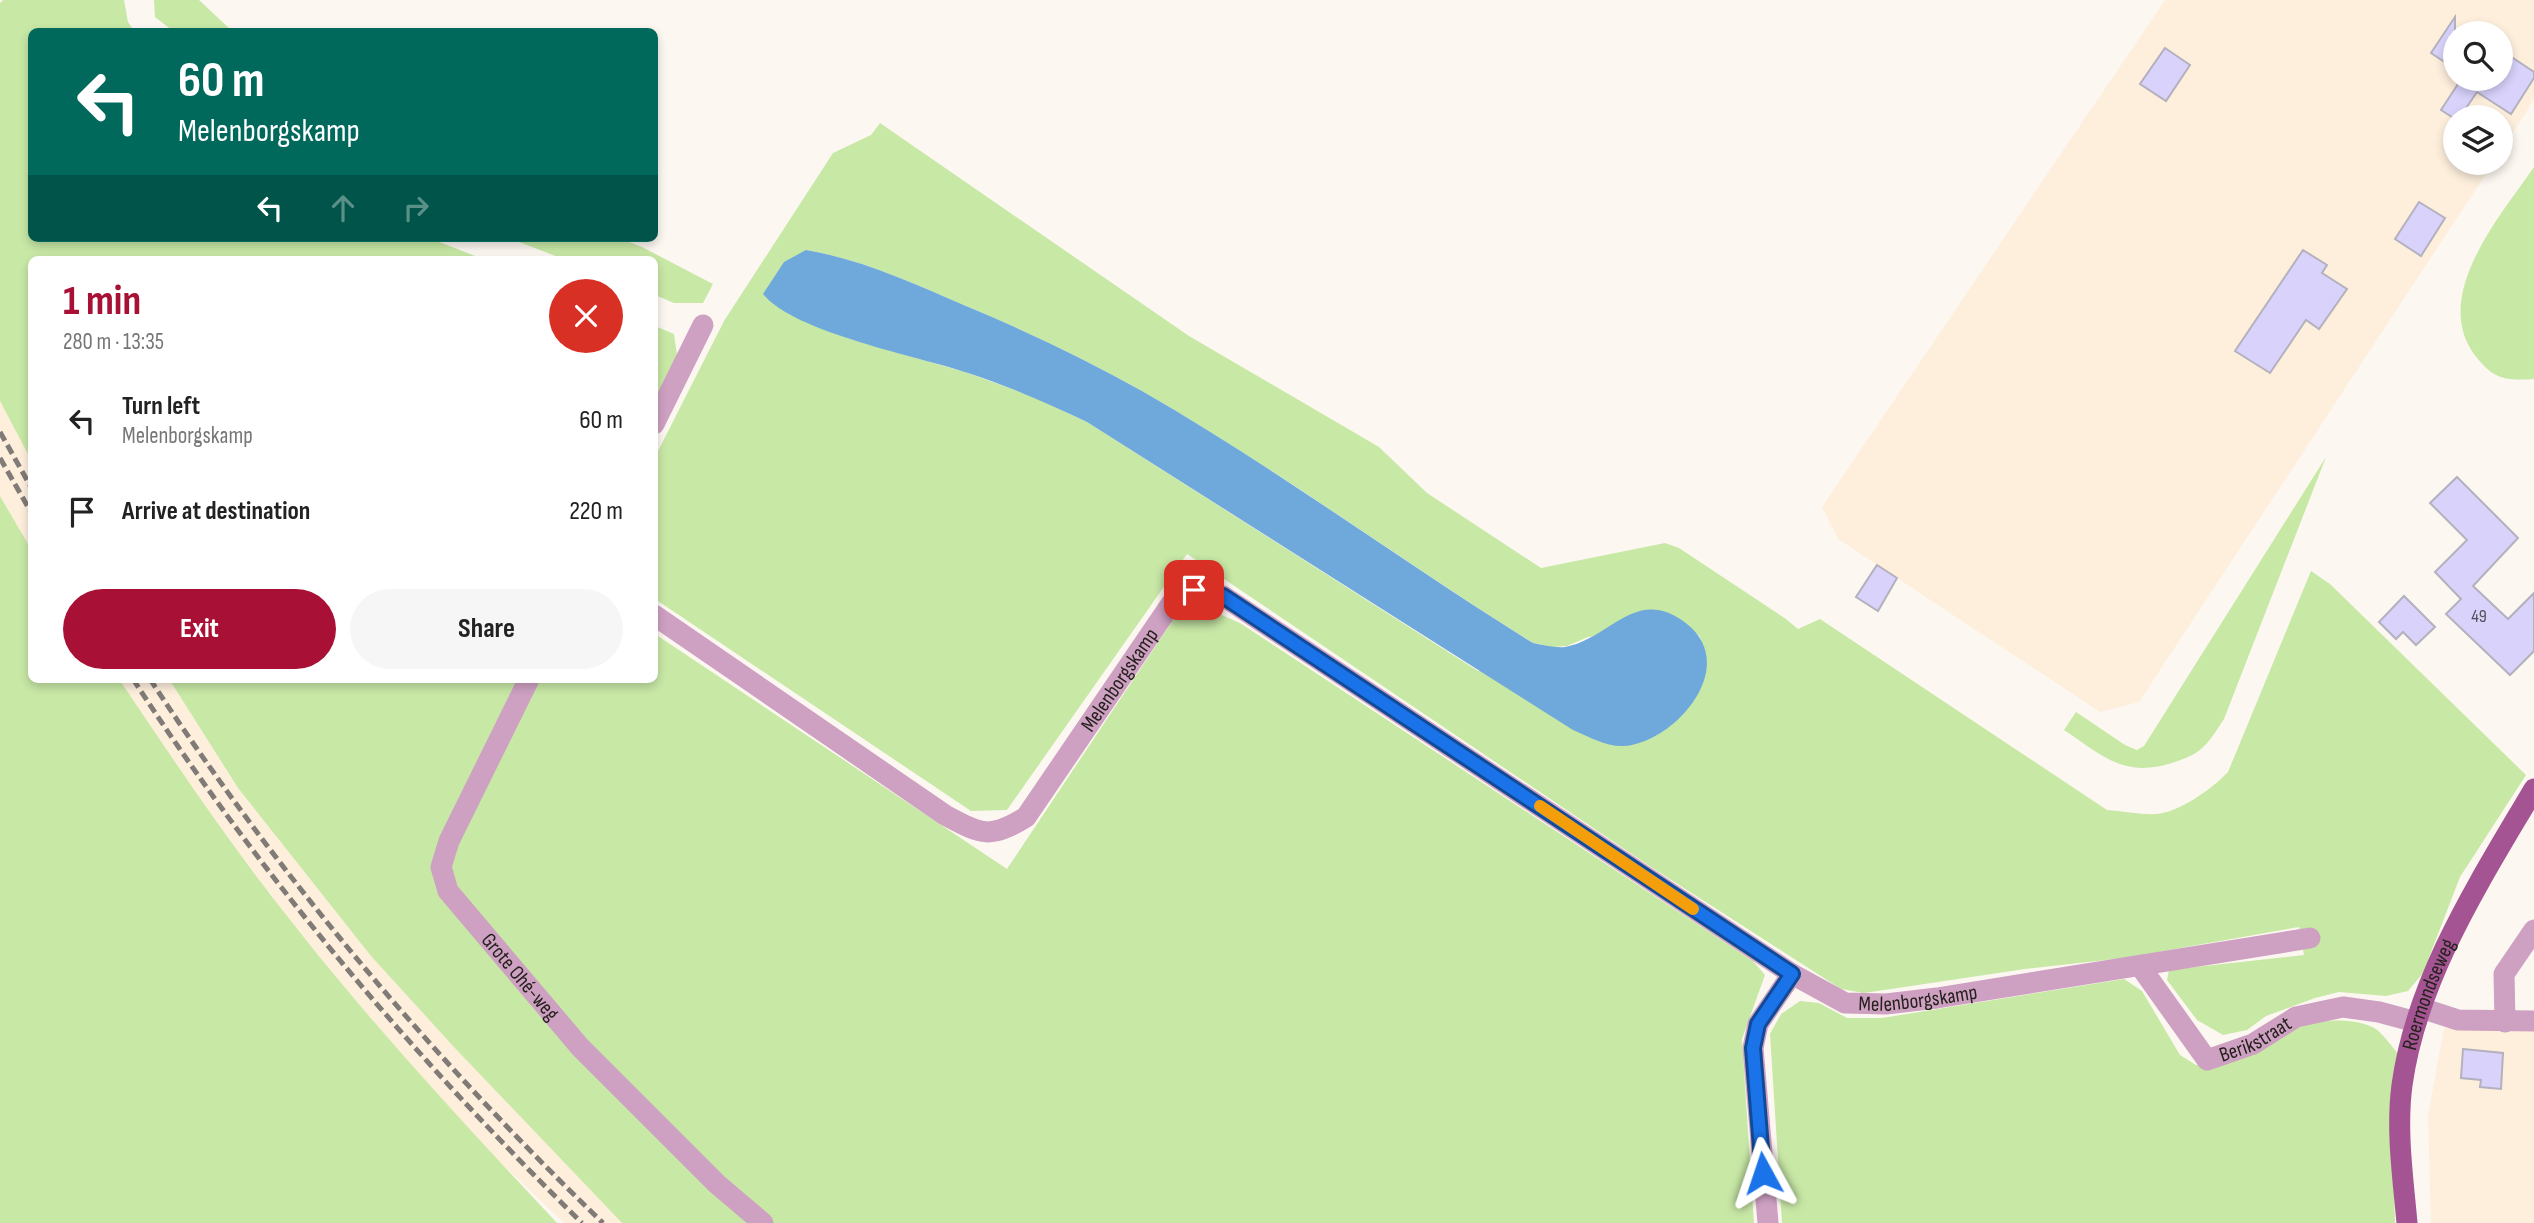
<!DOCTYPE html>
<html lang="en">
<head>
<meta charset="utf-8">
<style>
  body { margin:0; font-family:"Sofia Sans Condensed",sans-serif; background:#f6f6f6; color:#222; height:100vh; display:flex; flex-direction:column; font-size:26px; white-space:nowrap }
  * { box-sizing:border-box; margin:0 }
  p { font-size:23px; color:#767676 }
  .icon { flex:none; width:38px; height:38px; fill:none; stroke:currentColor; stroke-width:2; stroke-linecap:round; stroke-linejoin:round }
  .map { position:relative; flex:1; overflow:hidden }
  .side { position:absolute; left:28px; top:256px; width:630px; height:427px; display:flex; flex-direction:column; background:#fff; border-radius:10px; box-shadow:0 4px 10px #0003 }
  .side>* { flex:none }
  .hud { position:absolute; left:28px; top:28px; width:630px; height:214px; border-radius:10px; box-shadow:0 4px 10px #0003; background:#00695c; color:#fff; overflow:hidden }
  .controls { position:absolute; left:2443px; top:21px; display:grid; gap:14px }
  .controls a { display:grid; place-items:center; width:70px; height:70px; border-radius:50%; background:#fff; box-shadow:0 4px 10px #0003; font-size:35px }
  .pin { position:absolute; display:grid; place-items:center; width:60px; height:60px; color:#fff; margin:-30px; border-radius:14px; box-shadow:0 4px 10px #0006 }
  .me { position:absolute; width:77px; margin:-38px; rotate:355deg; stroke-linejoin:round; filter:drop-shadow(0 0 5px #0008) }
  .turn { display:flex; align-items:center; gap:24px; height:147px; padding:0 35px; font-size:32px }
  .turn .icon { width:91px; height:91px; stroke-width:2.5 }
  .turn b { display:block; font-size:49px; line-height:60px }
  .lanes { display:flex; align-items:center; height:66px; padding:0 35px; background:#0003; justify-content:center; gap:35px; direction:ltr }
  .lanes .off { opacity:.35 }
  .round { display:grid; place-items:center; flex:none; width:74px; height:74px; border-radius:37px; background:#f6f6f6 }
  .headline { display:flex; align-items:center; justify-content:space-between; height:119px; padding:0 35px }
  h1 { font-size:42px; font-weight:700; line-height:52px; color:#a81035 }
  .cta { display:flex; gap:14px; margin-top:auto; padding:14px 35px }
  .cta a { flex:1; height:80px; border-radius:42px; background:#a81035; color:#fff; font-size:28px; font-weight:700; line-height:80px; text-align:center }
  .cta a+a { background:#f6f6f6; color:#222 }
  ul { padding:0; list-style:none }
  li { display:flex; align-items:center; gap:21px; height:91px; padding:0 35px }
  li div { flex:1 }
  li b { display:block; font-size:26px }
  li em { font-style:normal }
  .map>svg:first-child { display:block }
  .built { fill:#feefdd; fill-rule:evenodd }
  .green { fill:#c8e8a6; fill-rule:evenodd }
  .water { fill:#6fa9db }
  .building { fill:#d9d3fc; stroke:#b3b1be; stroke-width:2 }
  .lines { fill:none; stroke-linecap:round; stroke-linejoin:round }
  .minor { stroke:#cea0c2; stroke-width:21 }
  .major { stroke:#a45492; stroke-width:21 }
  .rail { stroke:#807b76; stroke-width:5; stroke-dasharray:10 5; stroke-linecap:butt }
  .route-casing { stroke:#114b97; stroke-width:18 }
  .route { stroke:#1a73e8; stroke-width:12 }
  .slow { stroke:#f59e0b; stroke-width:12 }
  .labels { text-anchor:middle; dominant-baseline:central; stroke-width:7; stroke-linejoin:round; paint-order:stroke }
  .number-label { font-size:18px; fill:#524e55 }
  .street-label { font-size:21px; fill:#25211d; stroke:#fff }
</style>
</head>
<body>
<div class="map">
<svg width="2534" height="1223" viewBox="0 0 2534 1223">
  <rect width="100%" height="100%" fill="#fdf7f1"/>
  <g class="built">
    <path d="M2165,0H2534V100L2501,151V117H2455V163H2493L2139,702L2100,712L1838,539L1822,507ZM2455,33H2501V79H2455Z"/>
    <polygon points="0,401 31,460 31,549 0,496"/>
    <polygon points="119,679 169,679 238,788 371,956 622,1223 564,1223 499,1161 404,1059 290,921 204,805"/>
    <polygon points="2534,1020 2534,1223 2431,1223 2428,1116 2444,1028"/>
  </g>
  <g class="green">
    <polygon points="3,0 124,0 128,22 134,31 32,32 32,238 429,238 483,259 32,259 31,460 0,401 0,3"/>
    <polygon points="154,0 199,0 232,31 173,31 155,17"/>
    <path d="M880,123L1189,336L1379,447L1427,493L1541,568L1665,543L1679,548L1786,619L1798,629L1820,619L2107,810C2123,811 2141,815 2157,814C2180,812 2213,788 2228,772L2311,571L2330,584L2526,775L2460,877L2423,973L2408,991L2386,996L2339,992L2315,998L2266,1016L2247,1030L2223,1035L2197,1020L2167,980L2169,970L2304,955L2299,927L2124,958L2025,969L1864,993L1841,989L1651,867L1187,554L1007,810L971,811L655,599L654,459L724,321L833,153L871,135ZM806,250C861,259 915,284 966,306C1026,331 1085,359 1142,391C1276,468 1402,561 1533,643L1552,647L1567,646L1588,637L1688,625L1700,637L1705,650L1478,671L1087,422L1031,396L968,373L847,338Z"/>
    <path d="M2534,167V379C2504,381 2493,379 2474,354C2431,294 2502,214 2534,167Z"/>
    <polygon points="509,238 619,238 642,247 713,284 703,303 674,303 655,295 654,259 563,259"/>
    <polygon points="655,326 674,334 677,355 655,400"/>
    <path d="M2326,457L2224,719C2217,729 2210,742 2201,749C2193,756 2181,760 2172,763C2123,778 2103,756 2064,730L2076,712L2125,745L2137,750L2144,746Z"/>
    <path d="M0,496L31,549L32,679H119C174,761 229,843 291,921C374,1027 465,1125 557,1223H0Z"/>
    <polygon points="1191,606 1208,609 1240,623 1753,961 1765,975 1742,1039 1754,1223 622,1223 453,1046 371,956 238,788 169,679 654,679 655,634 1007,869 1175,617"/>
    <path d="M2124,979L2142,991L2180,1055L2196,1065H2217L2304,1024C2323,1019 2360,1018 2376,1029C2385,1036 2392,1047 2399,1055L2392,1128L2395,1223H1782L1770,1034L1781,1014L1800,1001L1819,1003L1847,1018H1882Z"/>
  </g>
  <path class="water" d="M806,250C861,259 915,284 966,306C1026,331 1085,359 1142,391C1276,468 1401,561 1533,643C1544,645 1554,648 1565,647C1611,639 1636,584 1687,624C1740,666 1676,742 1624,746C1607,747 1589,737 1573,730L1087,422C1048,404 1009,386 968,373C918,356 795,333 763,294L784,262Z"/>
  <g class="building">
    <polygon points="2455,17 2455,69 2431,53"/>
    <polygon points="2165,48 2190,65 2166,101 2140,84"/>
    <polygon points="2501,50 2534,72 2534,78 2511,114 2477,92 2460,117 2455,119 2441,110 2460,81 2456,79 2501,79"/>
    <polygon points="2419,202 2445,218 2421,256 2395,239"/>
    <polygon points="2303,250 2327,265 2322,273 2347,289 2319,329 2306,320 2270,373 2235,351"/>
    <polygon points="2457,477 2518,538 2473,586 2508,619 2534,593 2534,651 2510,675 2446,614 2461,599 2435,572 2467,540 2430,503"/>
    <polygon points="1877,565 1897,578 1878,611 1856,597"/>
    <polygon points="2404,596 2435,627 2416,645 2403,632 2396,639 2379,622"/>
    <polygon points="2463,1049 2503,1053 2501,1089 2480,1087 2481,1080 2461,1078"/>
  </g>
  <g class="lines">
    <g class="minor">
      <polyline points="654,424 703,325"/>
      <path id="s1" d="M654,615L945,815C981,834 989,840 1026,817L1171,604L1194,590L1223,596L1792,974L1845,1003L1886,1004L1937,998L2310,938"/>
      <path id="s2" d="M529,679L449,841L441,867L448,891L580,1047L717,1184L763,1223"/>
      <path id="s3" d="M2140,966L2207,1060L2253,1044L2296,1017L2343,1007L2379,1012L2416,1022"/>
      <polyline points="2421,1008 2458,1020 2534,1021"/>
      <polyline points="2505,1022 2504,974 2534,930"/>
      <polyline points="1768,1223 1753,1048 1758,1024 1792,974"/>
    </g>
    <path class="major" id="s4" d="M2407,1223C2403,1178 2396,1130 2402,1085C2417,977 2480,881 2534,789"/>
    <g class="rail">
      <polyline points="0,432 32,489"/>
      <polyline points="0,458 32,514"/>
      <path d="M133,679C261,877 414,1058 582,1223"/>
      <path d="M150,679C279,877 433,1059 603,1223"/>
    </g>
  </g>
  <g class="lines">
    <g class="route-casing">
      <polyline id="route" points="1194,590 1223,596 1792,974 1758,1024 1753,1048 1763,1173"/>
    </g>
    <use href="#route" class="route"/>
    <polyline class="slow" points="1540,806 1693,909"/>
  </g>
  <g class="labels">
    <g class="number-label">
      <text x="2479" y="616">49</text>
    </g>
    <g class="street-label">
      <text stroke="none"><textPath href="#s1" startOffset="607">Melenborgskamp</textPath></text>
      <text stroke="none"><textPath href="#s2" startOffset="345">Grote Ohé-weg</textPath></text>
      <text stroke="none"><textPath href="#s4" startOffset="233">Roermondseweg</textPath></text>
      <text stroke="none"><textPath href="#s1" startOffset="1572">Melenborgskamp</textPath></text>
      <text stroke="none"><textPath href="#s3" startOffset="168">Berikstraat</textPath></text>
    </g>
  </g>
</svg>
<div class="controls">
<a><svg class="icon" aria-label="search" viewBox="0 0 24 24"><circle cx="10" cy="10" r="6"/><path d="M15 15l6 6"/></svg></a>
<a><svg class="icon" aria-label="layers" viewBox="0 0 24 24"><path d="M12 4l9 5-9 5-9-5zM3 14l9 5 9-5"/></svg></a>
</div>
<div class="pin" style="left:1194px;top:590px;background:#d93025"><svg class="icon" aria-label="arrive" viewBox="0 0 24 24"><path d="M6 21V4h12l-3 4 3 4H6"/></svg></div>
<svg class="me" style="left:1763px;top:1173px" viewBox="-20 -20 40 40"><path d="M0-17L14 15 0 8-14 15z" fill="#1a73e8" stroke="#fff" stroke-width="4"/></svg>
<div class="hud">
<div class="turn"><svg class="icon" aria-label="left" viewBox="0 0 24 24"><path d="M17 20v-9H6M10 6l-5 5 5 5"/></svg><div><b>60 m</b>Melenborgskamp</div></div>
<div class="lanes"><svg class="icon" aria-label="left" viewBox="0 0 24 24"><path d="M17 20v-9H6M10 6l-5 5 5 5"/></svg><svg class="icon off" aria-label="ahead" viewBox="0 0 24 24"><path d="M12 20V5M6 11l6-6 6 6"/></svg><svg class="icon off" aria-label="right" viewBox="0 0 24 24"><path d="M7 20v-9h11M14 6l5 5-5 5"/></svg></div>
</div>
<section class="side">
<div class="headline"><div><h1>1 min</h1><p>280 m · 13:35</p></div><a class="round" style="background:#d93025;color:#fff"><svg class="icon" aria-label="close" viewBox="0 0 24 24"><path d="M6 6l12 12M18 6L6 18"/></svg></a></div>
<ul>
<li><svg class="icon" aria-label="left" viewBox="0 0 24 24"><path d="M17 20v-9H6M10 6l-5 5 5 5"/></svg><div><b>Turn left</b><p>Melenborgskamp</p></div><em>60 m</em></li>
<li><svg class="icon" aria-label="arrive" viewBox="0 0 24 24"><path d="M6 21V4h12l-3 4 3 4H6"/></svg><div><b>Arrive at destination</b></div><em>220 m</em></li>
</ul>
<div class="cta"><a>Exit</a><a>Share</a></div>
</section>
</div>
</body>
</html>
